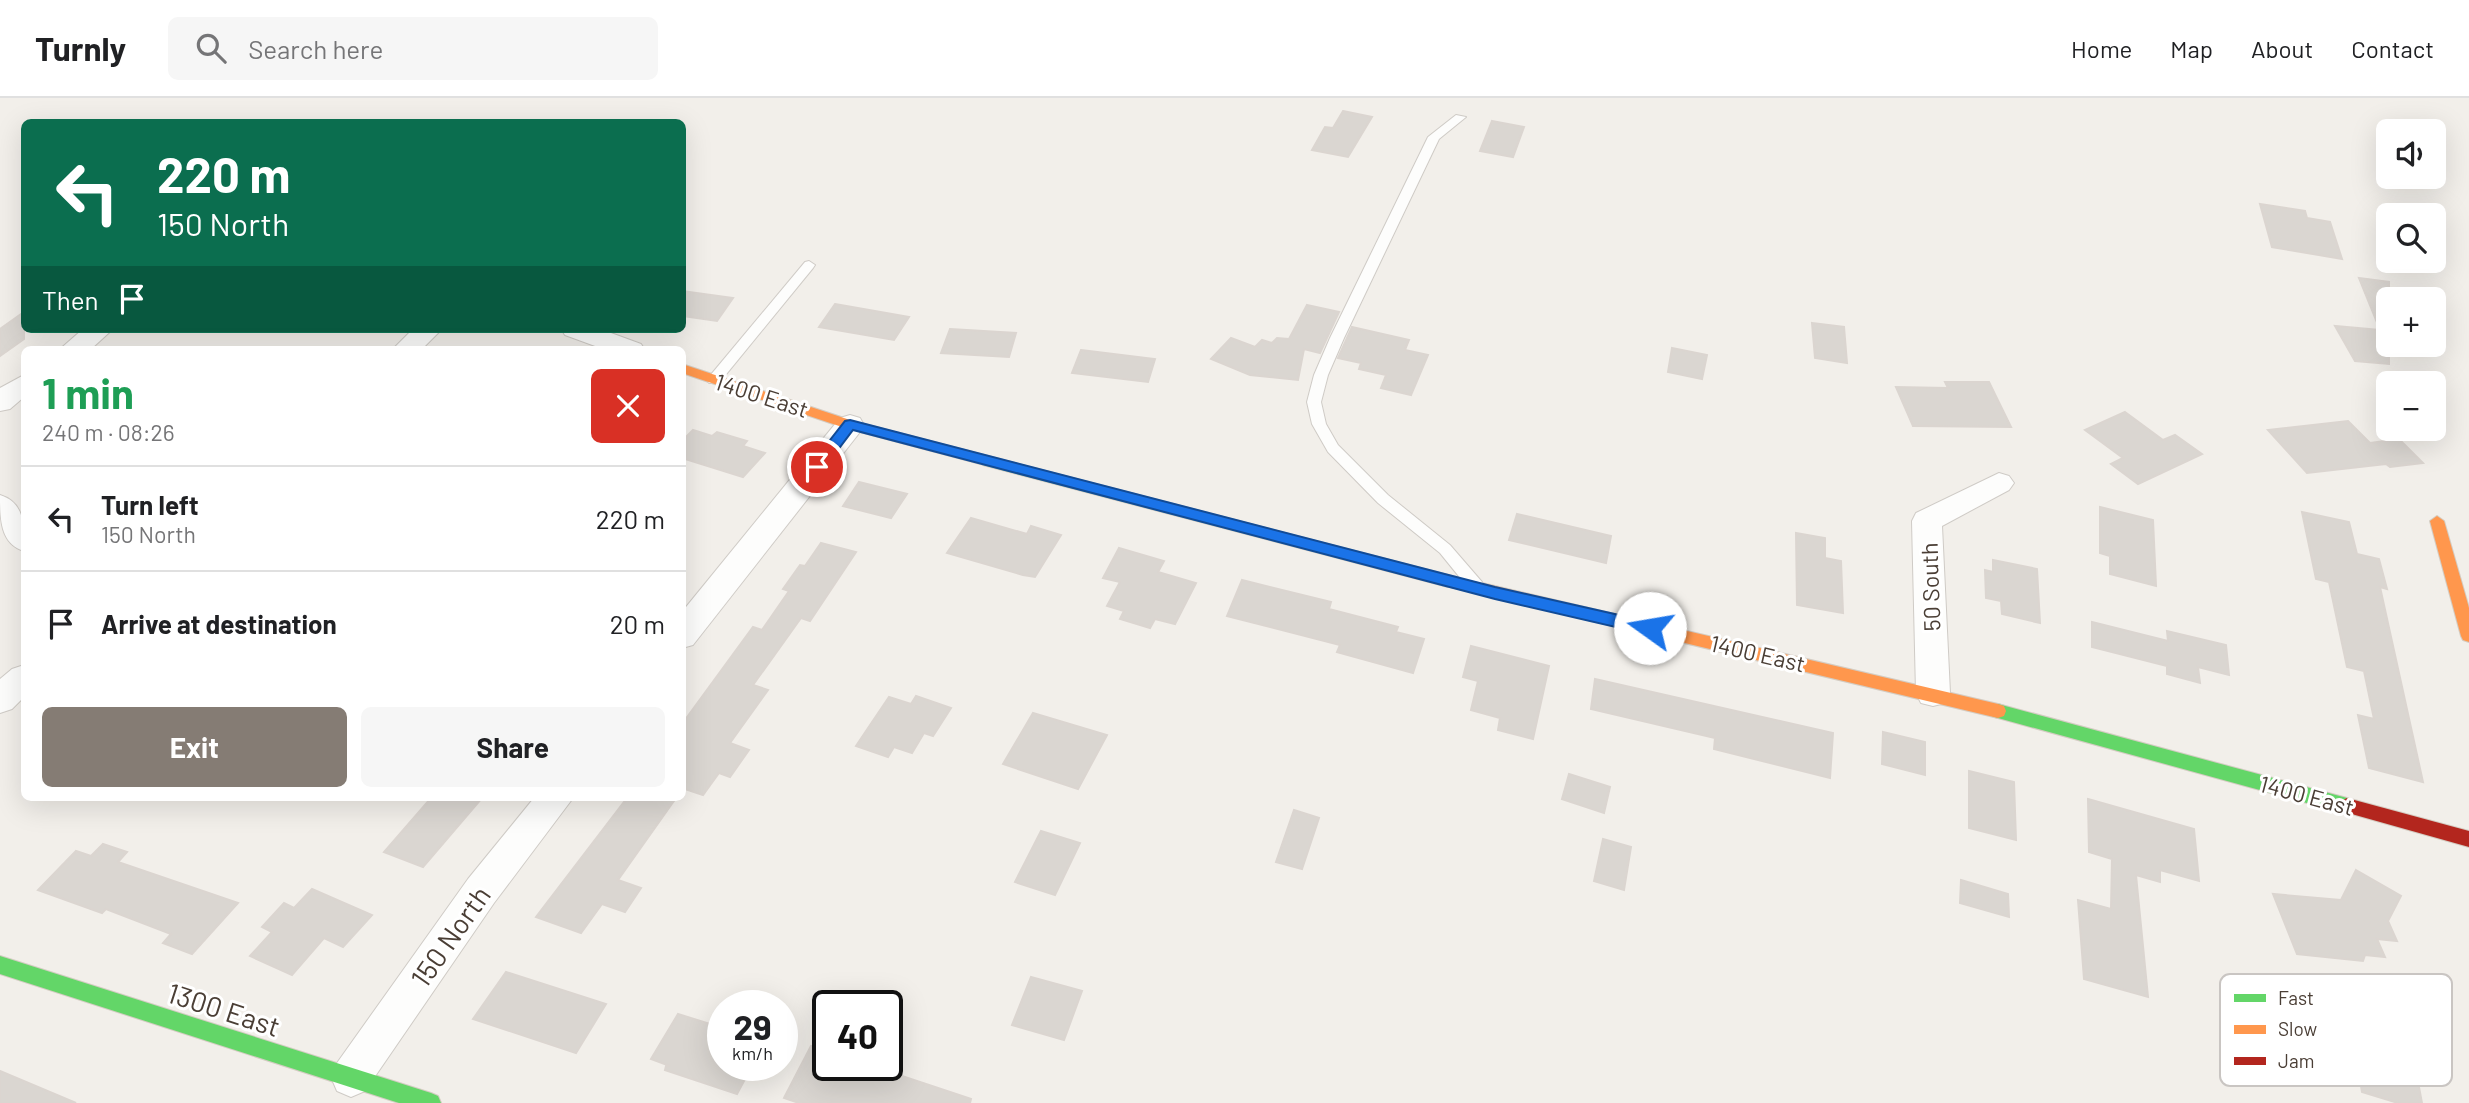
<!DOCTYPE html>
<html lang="en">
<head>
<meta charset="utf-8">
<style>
  body { margin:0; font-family:Barlow,sans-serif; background:#f6f6f6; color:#202124; height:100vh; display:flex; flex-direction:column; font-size:26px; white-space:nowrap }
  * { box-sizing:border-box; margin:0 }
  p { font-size:23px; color:#757577 }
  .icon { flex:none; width:38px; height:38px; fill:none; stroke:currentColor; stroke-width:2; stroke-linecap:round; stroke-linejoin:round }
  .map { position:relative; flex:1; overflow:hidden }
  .drawer { position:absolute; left:21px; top:248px; width:665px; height:455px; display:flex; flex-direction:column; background:#fff; border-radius:10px; box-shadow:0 7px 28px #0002 }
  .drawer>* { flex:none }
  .top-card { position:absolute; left:21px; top:21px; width:665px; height:214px; border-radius:10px; box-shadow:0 7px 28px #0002; background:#0b6e4f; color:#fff; overflow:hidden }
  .controls { position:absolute; left:2376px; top:21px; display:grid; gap:14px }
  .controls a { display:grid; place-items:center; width:70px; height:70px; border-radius:10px; background:#fff; box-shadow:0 7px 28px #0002; font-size:35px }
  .speed { position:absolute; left:707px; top:892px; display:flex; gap:14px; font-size:35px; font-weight:700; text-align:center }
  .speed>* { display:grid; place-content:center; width:91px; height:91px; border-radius:50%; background:#fff; box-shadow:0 7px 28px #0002; line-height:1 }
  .speed small { font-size:18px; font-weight:400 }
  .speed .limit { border:4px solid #111; border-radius:10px; background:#fff; color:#111 }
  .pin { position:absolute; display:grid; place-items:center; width:60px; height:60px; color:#fff; margin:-30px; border:4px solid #fff; border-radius:50%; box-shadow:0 2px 7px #0007 }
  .me { position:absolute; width:77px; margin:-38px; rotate:283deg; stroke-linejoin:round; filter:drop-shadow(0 0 5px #0008) }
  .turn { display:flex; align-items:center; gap:24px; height:147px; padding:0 21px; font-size:32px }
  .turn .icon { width:91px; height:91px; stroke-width:2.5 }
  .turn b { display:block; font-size:49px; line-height:60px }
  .then { display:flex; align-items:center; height:66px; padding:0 21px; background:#0003; gap:14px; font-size:26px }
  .round { display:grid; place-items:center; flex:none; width:74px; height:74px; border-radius:10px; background:#f6f6f6 }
  .headline { display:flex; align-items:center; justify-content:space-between; height:119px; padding:0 21px }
  h1 { font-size:42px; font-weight:700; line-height:52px; color:#1e9e55 }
  .cta { display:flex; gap:14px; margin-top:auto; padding:14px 21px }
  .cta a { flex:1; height:80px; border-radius:10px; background:#857c74; color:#fff; font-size:28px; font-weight:700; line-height:80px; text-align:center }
  .cta a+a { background:#f6f6f6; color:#202124 }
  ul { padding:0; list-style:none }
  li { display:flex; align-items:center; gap:21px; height:105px; padding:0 21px; border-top:2px solid #e0e0e0 }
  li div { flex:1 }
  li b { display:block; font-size:26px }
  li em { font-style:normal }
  header { display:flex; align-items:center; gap:42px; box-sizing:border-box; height:98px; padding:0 35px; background:#fff; border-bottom:2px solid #e0e0e0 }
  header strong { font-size:33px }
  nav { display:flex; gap:38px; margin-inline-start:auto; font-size:24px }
  .search { width:490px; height:63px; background:#f6f6f6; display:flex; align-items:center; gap:18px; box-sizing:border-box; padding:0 24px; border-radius:10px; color:#757577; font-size:26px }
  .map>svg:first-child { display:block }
  .building { fill:#dad6d1; stroke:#dbd5d0; stroke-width:2 }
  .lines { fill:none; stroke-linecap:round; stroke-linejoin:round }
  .lane-casing { stroke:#cfcbc6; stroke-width:2 }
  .street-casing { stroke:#cfcbc6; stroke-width:2 }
  .fast-casing { stroke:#d4ccc2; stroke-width:2 }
  .slow-casing { stroke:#d4ccc2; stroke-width:2 }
  .jam-casing { stroke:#d4ccc2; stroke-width:2 }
  .lane { fill:#fdfdfc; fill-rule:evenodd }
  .street { fill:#fdfdfc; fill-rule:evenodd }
  .fast { fill:#63d668; fill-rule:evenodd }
  .slow { fill:#ff974d; fill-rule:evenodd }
  .jam { fill:#b3261e; fill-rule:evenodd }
  .route { fill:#1a73e8; stroke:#114b97; stroke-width:2 }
  .labels { text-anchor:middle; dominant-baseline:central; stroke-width:6; stroke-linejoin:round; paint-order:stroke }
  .street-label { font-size:23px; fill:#4a3e35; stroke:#fff }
  .near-street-label { font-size:28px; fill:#4a3e35; stroke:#fff }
  .key { fill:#fff; stroke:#c9c5c2; stroke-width:2 }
  .key-label { font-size:19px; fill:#4a3e35 }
</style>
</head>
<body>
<header>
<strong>Turnly</strong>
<div class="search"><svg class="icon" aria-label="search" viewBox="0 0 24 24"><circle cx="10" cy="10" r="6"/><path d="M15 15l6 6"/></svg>Search here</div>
<nav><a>Home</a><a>Map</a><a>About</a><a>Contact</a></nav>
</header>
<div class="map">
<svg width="2469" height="1005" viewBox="0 0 2469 1005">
  <rect width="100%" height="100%" fill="#f2efea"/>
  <g class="building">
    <polygon points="1343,13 1372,19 1348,59 1312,52 1325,29 1333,30"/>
    <polygon points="1492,23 1524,29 1513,59 1480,53"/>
    <polygon points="2260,106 2305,113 2307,120 2330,124 2342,161 2272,149"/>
    <polygon points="2359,180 2389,184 2389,266 2355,263 2335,228 2380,232"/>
    <polygon points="682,193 733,200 717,223 682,218"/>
    <polygon points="835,206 909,219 894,242 819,229"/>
    <polygon points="1307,207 1339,214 1320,255 1304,251 1298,282 1250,277 1211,261 1231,240 1255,249 1262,242 1272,245 1277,240 1289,241"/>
    <polygon points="24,214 24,241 0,258 0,231"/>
    <polygon points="1812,225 1844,229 1847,265 1815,260"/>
    <polygon points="1352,229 1409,242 1405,252 1428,257 1411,297 1381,290 1386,277 1359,271 1361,265 1338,260"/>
    <polygon points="950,231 1016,235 1009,259 941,255"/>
    <polygon points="1672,250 1707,257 1702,281 1668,274"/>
    <polygon points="1081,252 1155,261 1148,284 1072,275"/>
    <polygon points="1945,284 1989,284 2011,329 1913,328 1896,289 1948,290"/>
    <polygon points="2125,314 2163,342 2175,337 2202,356 2138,386 2111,366 2123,360 2085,332"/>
    <polygon points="2348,323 2370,345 2399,341 2423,365 2390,369 2386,366 2307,375 2268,332"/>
    <polygon points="693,332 712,338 717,334 747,343 743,348 765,355 743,379 682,360 682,343"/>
    <polygon points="859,384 907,396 891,420 843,408"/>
    <polygon points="2100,409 2153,422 2156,488 2110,476 2110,458 2100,455"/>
    <polygon points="2302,414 2349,424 2357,456 2379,461 2387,491 2380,489 2423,684 2369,670 2358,617 2374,621 2364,573 2347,569 2329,484 2316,481"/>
    <polygon points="1517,416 1611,438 1606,465 1509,442"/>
    <polygon points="971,420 1027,436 1031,428 1061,437 1035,479 1023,477 947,455"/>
    <polygon points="1796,435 1825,440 1825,460 1841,463 1843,515 1797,507"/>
    <polygon points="821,445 856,454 810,523 801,520 753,587 768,592 730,645 749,652 730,679 719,675 703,697 682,690 682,626 753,529 762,532 789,493 783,491 800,467 805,468"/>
    <polygon points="1119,450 1164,463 1158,474 1196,485 1175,526 1155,521 1150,530 1120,521 1124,513 1107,508 1120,484 1103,480"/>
    <polygon points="1993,462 2037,471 2040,525 2002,516 2001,503 1986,500 1985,472 1993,474"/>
    <polygon points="1242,482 1331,504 1329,511 1398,529 1396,534 1424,541 1413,575 1337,554 1340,547 1227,518"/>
    <polygon points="2092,524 2168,543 2167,533 2226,547 2229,577 2198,569 2200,585 2167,576 2167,568 2092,549"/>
    <polygon points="1471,548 1549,568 1533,641 1498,632 1500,620 1471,612 1478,583 1463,579"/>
    <polygon points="1595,581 1833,635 1830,680 1714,651 1715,640 1591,611"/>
    <polygon points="916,598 951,610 933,638 924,635 912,655 894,649 888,659 856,648 889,599 911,606"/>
    <polygon points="1033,615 1107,637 1078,691 1003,666"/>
    <polygon points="1883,634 1925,644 1925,677 1882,666"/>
    <polygon points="1969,673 2014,684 2016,742 1969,730"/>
    <polygon points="1569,676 1610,689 1604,715 1562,701"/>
    <polygon points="431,700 482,700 423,769 384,754"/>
    <polygon points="627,700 676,700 618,782 641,790 625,814 602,806 581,835 536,819"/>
    <polygon points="2088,701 2194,731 2199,783 2160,772 2160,784 2136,777 2148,899 2084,881 2078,802 2111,811 2112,761 2089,754"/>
    <polygon points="1294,712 1319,720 1302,771 1276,764"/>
    <polygon points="1041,733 1080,745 1055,797 1015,784"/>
    <polygon points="1603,741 1631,749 1624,792 1594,783"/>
    <polygon points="103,746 127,754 118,764 238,805 192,856 163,845 171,836 106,811 102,815 38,792 76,753 91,758"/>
    <polygon points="2356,772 2401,798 2388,823 2397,843 2377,841 2385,859 2365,857 2363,863 2297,856 2273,796 2341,802"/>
    <polygon points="1961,782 2008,796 2009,819 1960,805"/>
    <polygon points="312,791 372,817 343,849 324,840 292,877 250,858 272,834 262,829 284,805 294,810"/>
    <polygon points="506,874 606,906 576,955 473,921"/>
    <polygon points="1031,879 1082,893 1064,942 1012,927"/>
    <polygon points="678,916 723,930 723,968 752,968 737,996 665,972 666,968 670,968 651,961"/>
    <polygon points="2352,935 2412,952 2422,1005 2398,1005 2362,994"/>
    <polygon points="811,948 828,953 828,968 872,968 971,1001 970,1005 799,1005 784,1000"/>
    <polygon points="0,973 76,1005 0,1005"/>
  </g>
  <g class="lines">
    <g class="lane-casing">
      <g id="lane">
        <polygon points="1456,17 1466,19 1439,41 1344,240 1328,277 1321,304 1326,326 1338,347 1388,397 1450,447 1482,484 1484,488 1482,492 1470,492 1440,455 1378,405 1328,354 1312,326 1307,304 1314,277 1330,240 1428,39"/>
        <polygon points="809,163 815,167 813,170 719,285 709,285 707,282 709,279 805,164"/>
      </g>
    </g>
    <g class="street-casing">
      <g id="street">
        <polygon points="83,231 113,231 90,252 59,252"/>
        <polygon points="413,231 442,231 421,252 392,252"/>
        <polygon points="561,231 600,231 641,246 645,252 606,252 565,237"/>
        <polygon points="24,277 24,299 10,311 0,313 0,290"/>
        <polygon points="850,317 860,320 864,327 860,334 693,547 682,550 682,514 840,320"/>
        <polygon points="1999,375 2009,378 2014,385 2009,392 1942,428 1950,595 1945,605 1933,608 1921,605 1916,595 1912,423 1916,415"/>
        <path d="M0,397C26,405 24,430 24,453C0,446 0,420 0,397Z"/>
        <polygon points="24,567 24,599 12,611 0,615 0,581 12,571"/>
        <polygon points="534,700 573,700 494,805 365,993 351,999 337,993 331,979 337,965 468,781"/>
      </g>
    </g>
    <g class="fast-casing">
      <g id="fast">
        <polygon points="988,358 1448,477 1456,483 1448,489 983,367 981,363 983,359"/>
        <polygon points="1998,606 2347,700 2353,703 2356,708 2353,713 2347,716 1998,620 1992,618 1990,613 1992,608"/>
        <polygon points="0,858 431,995 438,998 441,1005 399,1005 0,876"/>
      </g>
    </g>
    <g class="slow-casing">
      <g id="slow">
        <polygon points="682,266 853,323 988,358 995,363 988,368 845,330 682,275"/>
        <polygon points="2437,418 2444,423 2469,510 2469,544 2463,542 2461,538 2430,423"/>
        <polygon points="1448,477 1998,606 2004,608 2006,613 2004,618 1998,620 1442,487 1440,483 1442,479"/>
      </g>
    </g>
    <g class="jam-casing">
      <polygon id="jam" points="2347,700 2469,733 2469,749 2341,713 2338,708 2341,703"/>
    </g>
    <use href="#lane" class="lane"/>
    <use href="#street" class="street"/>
    <use href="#fast" class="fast"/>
    <use href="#slow" class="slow"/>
    <use href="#jam" class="jam"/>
  </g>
  <polygon class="route" points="850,322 1495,489 1650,524 1658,530 1650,537 1495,501 853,332 822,373 812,373 812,365 845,323"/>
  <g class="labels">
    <g class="street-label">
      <text transform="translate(762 297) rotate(18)">1400 East</text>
      <text transform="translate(1930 489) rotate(-92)">50 South</text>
      <text transform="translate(1758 555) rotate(13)">1400 East</text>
      <text transform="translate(2307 697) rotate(15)">1400 East</text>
    </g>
    <g class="near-street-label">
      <text transform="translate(450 838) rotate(-55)">150 North</text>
      <text transform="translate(224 911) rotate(18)">1300 East</text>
    </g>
  </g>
  <rect x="2220" y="876" width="232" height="112" rx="10" class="key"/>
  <rect x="2234" y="896" width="32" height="8" fill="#63d668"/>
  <rect x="2234" y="927" width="32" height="9" fill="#ff974d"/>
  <rect x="2234" y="959" width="32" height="8" fill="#b3261e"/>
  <g class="key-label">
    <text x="2278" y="907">Fast</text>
    <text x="2278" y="938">Slow</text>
    <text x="2278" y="970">Jam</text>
  </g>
</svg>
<div class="controls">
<a><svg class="icon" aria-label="sound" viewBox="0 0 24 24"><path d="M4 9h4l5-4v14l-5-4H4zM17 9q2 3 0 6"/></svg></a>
<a><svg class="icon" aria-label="search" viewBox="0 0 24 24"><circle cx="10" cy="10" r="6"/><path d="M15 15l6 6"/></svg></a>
<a>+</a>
<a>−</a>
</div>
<div class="speed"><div>29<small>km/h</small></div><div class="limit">40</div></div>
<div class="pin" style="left:817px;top:369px;background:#d93025"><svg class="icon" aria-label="arrive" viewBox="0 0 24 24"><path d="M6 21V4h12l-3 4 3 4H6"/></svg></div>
<svg class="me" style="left:1650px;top:530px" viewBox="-20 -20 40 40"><circle r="19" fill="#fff"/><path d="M0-13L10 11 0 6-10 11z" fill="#1a73e8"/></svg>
<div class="top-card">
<div class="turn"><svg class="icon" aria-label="left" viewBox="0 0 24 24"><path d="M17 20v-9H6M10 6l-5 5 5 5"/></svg><div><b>220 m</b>150 North</div></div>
<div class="then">Then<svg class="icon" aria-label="arrive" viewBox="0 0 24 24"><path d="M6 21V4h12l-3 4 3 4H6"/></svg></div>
</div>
<section class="drawer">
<div class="headline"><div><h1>1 min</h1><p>240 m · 08:26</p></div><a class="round" style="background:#d93025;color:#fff"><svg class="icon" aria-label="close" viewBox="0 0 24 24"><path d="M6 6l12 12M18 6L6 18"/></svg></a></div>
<ul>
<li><svg class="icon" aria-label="left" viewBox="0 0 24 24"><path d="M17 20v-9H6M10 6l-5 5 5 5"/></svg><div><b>Turn left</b><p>150 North</p></div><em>220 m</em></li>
<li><svg class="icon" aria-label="arrive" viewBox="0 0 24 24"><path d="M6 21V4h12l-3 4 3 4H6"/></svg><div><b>Arrive at destination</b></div><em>20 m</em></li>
</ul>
<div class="cta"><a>Exit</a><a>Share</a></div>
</section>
</div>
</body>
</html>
